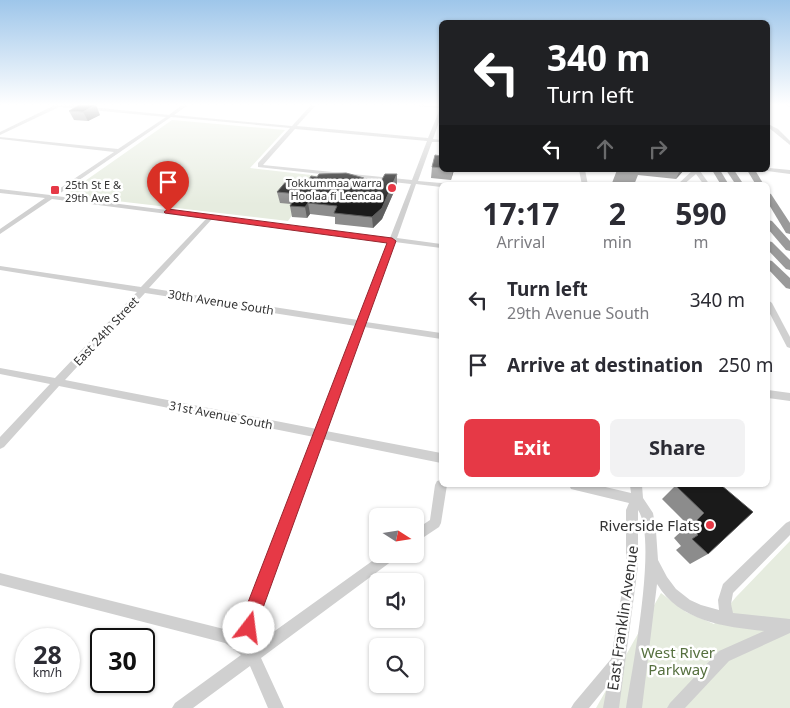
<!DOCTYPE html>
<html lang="en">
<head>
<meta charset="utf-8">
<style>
  body { margin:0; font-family:"Noto Sans",sans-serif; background:#f2f2f3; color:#2b2b33; height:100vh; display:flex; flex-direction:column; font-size:19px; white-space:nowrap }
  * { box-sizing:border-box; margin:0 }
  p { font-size:16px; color:#7c7c81 }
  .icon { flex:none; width:28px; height:28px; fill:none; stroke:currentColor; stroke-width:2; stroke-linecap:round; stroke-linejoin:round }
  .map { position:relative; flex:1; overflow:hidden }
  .details { position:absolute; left:439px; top:182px; width:331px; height:305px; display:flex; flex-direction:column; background:#fff; border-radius:8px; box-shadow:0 1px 4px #0004 }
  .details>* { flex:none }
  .banner { position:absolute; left:439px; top:20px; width:331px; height:152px; border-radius:8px; box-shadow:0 1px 4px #0004; background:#202124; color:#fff; overflow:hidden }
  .needle { width:32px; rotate:102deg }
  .fabs { position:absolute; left:369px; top:508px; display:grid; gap:10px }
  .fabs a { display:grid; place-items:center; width:55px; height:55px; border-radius:8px; background:#fff; box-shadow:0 1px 4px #0004; font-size:25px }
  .speed { position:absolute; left:15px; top:628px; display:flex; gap:10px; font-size:25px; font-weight:700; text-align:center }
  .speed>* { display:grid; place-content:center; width:65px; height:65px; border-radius:50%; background:#fff; box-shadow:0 1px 4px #0004; line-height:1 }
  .speed small { font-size:12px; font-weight:400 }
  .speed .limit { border:2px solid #111; border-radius:8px; background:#fff; color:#111 }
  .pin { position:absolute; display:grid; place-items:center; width:42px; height:42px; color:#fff; margin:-51px -21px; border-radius:50% 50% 50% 0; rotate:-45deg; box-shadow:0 0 5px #0007 }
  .pin .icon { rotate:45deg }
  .me { position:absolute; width:55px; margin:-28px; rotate:15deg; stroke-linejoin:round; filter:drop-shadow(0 0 4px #0008) }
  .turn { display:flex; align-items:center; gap:18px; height:105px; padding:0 25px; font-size:22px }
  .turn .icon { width:65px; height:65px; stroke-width:2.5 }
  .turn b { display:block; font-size:35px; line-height:42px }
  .lanes { display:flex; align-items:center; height:48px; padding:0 25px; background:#0003; justify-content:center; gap:25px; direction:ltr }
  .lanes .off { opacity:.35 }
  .eta { display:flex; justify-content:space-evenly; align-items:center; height:85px; text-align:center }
  .eta b { font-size:30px; font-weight:700; line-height:35px }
  .cta { display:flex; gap:10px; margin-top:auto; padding:10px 25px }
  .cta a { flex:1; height:58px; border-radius:8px; background:#e63946; color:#fff; font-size:20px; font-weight:700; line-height:58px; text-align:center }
  .cta a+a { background:#f2f2f3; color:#2b2b33 }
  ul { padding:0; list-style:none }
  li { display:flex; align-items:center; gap:15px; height:65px; padding:0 25px }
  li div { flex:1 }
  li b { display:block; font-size:19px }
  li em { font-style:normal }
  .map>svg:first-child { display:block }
  .green { fill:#e6ecdf }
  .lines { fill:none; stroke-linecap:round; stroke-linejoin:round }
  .minor { fill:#d0d0d0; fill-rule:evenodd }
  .highway { fill:#9a9a9a; fill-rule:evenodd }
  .wall { fill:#8c8c8c }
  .shaded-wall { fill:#5f5f5f }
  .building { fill:#1a1a1a; stroke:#5f5f5f }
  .route { fill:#e63946; stroke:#96252e }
  .poi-dot { fill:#e63946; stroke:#fff; stroke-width:2 }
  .labels { text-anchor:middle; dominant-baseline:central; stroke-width:5; stroke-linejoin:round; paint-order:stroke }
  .far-poi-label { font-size:11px; fill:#333; stroke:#fff; text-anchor:end }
  .street-label { font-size:12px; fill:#333; stroke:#fff }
  .near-poi-label { font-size:15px; fill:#333; stroke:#fff; text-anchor:end }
  .near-street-label { font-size:15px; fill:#333; stroke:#fff }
  .near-park-label { font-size:15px; fill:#56703f; stroke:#fff }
</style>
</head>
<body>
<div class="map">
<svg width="790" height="708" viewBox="0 0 790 708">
  <rect width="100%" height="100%" fill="#fff"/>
  <g class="green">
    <polygon points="172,120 285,130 250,168 320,176 288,221 65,195"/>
    <polygon points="790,541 790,708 596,708 661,593 686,612 714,624 736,597"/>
  </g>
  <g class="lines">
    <g class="minor">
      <path d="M50,105H71L169,115L182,105H188L174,115L292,126L311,105H316L297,126L428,138L439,111L441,110V116L433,139L441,140V142H432L418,181L441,183L444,185H441V187L416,184L397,238L441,244V248L395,242L366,322L441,333V339L364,327L326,431L441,453V463L323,439L256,623L258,643L382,554H398L396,558L261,658L284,708H268L250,666L193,708H172L175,703L241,655L225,643L0,585V573L228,630L244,640L242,623L314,437L59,386L4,447L0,449V437L50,384L0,374V368L55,378L137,292L0,270V266L141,287L206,219L52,199L0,234V229L45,198L0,193V189L50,195L114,152L0,139V137L118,149L166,117L59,107L0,135V132L53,106ZM171,117L290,128L258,163V167L411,184L390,238L56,196ZM295,129L427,141L412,180L263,165ZM212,219L389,241L358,320L149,288ZM145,293L356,326L317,429L65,380Z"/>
      <polygon points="416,105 441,106 441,108 418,106"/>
      <polygon points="790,105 790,107 785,105"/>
      <polygon points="768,124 778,129 790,141 790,145 768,127"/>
      <polygon points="769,168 790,170 790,174 767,171 766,170"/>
      <polygon points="579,170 585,170 588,185 582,185"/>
      <polygon points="693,170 701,170 700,171 710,185 704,185 696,174 683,185 677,185"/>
      <polygon points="768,300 772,303 790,337 790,348 787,347 768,310"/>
      <polygon points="768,390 790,393 790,401 768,398"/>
      <polygon points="441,480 441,485 447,485 441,523 439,527 415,543 415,530 430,520 435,485 437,481"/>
      <path d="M569,485H597L631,493L630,485H642L643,498L653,513L656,531L658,560L667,577L676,589L690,600L701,605L719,610L718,600L723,584L786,523L790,521V535L733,593L731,604L733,613L790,619V633L729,661L685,708H667L670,703L719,651L764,631C725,627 679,621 657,584L642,708H626C632,670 658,539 638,510V566L619,708H603L607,686L589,708H571L574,703L611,659L626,566V510L629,503L575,490L571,489Z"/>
    </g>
    <g class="highway">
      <polygon points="712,170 720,170 729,185 721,185"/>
      <polygon points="726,170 734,170 744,185 736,185"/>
      <polygon points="747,170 755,170 764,185 756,185"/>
      <polygon points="768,193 771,194 790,223 790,234 786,233 768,203"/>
      <polygon points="768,220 772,221 790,241 790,251 786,250 768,229"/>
      <polygon points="768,241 772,242 790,260 790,270 786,269 768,250"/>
      <polygon points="768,260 772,261 790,278 790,289 786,288 768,269"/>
    </g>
  </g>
  <g class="wall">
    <polygon points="79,105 100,115 88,121 74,120 69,111"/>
    <polygon points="441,156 441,170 454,170 451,180 431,178 432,167"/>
    <polygon points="617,170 684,170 676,179 638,175 634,185 613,185 612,183"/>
    <polygon points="397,174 397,185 382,219 373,228 335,224 335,217 310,214 307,218 292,217 290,206 291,204 280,203 277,192 317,177 364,178 364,183 379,185"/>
    <polygon points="676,485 721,485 708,554 690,564 676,550 681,546 674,538 688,525 662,499"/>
  </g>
  <g class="shaded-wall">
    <polygon points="96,105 100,115 88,121 83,112"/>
    <polygon points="453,170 454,170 451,180"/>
    <polygon points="680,170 684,170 676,179"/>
    <polygon points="397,174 397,185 382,219 373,228 372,217"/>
    <polygon points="308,203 310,214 307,218 305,207"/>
  </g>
  <g class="building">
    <polygon points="79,105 95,105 83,112 69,111"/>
    <polygon points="435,155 441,156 441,168 432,167"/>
    <polygon points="346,173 364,178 361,183 379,185 385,174 397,174 382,208 372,217 334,213 337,206 308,203 305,207 290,206 298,194 277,192 288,179 308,181 311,176 317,177 319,174"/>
    <polygon points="676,485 721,485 753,512 708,554 692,539 698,535 690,527 704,513 676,486"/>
  </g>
  <linearGradient id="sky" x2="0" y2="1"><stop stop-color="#9ec6ea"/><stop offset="0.51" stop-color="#fff"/><stop offset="1" stop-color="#fff" stop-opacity="0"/></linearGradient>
  <rect width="790" height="205" fill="url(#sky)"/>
  <path class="route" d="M168,209L392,238L396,241L264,605C260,615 259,625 255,634L249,636L243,634L240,623L387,243L165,213L164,212Z"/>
  <g class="poi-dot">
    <circle cx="392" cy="188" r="5"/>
    <rect x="50" y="185" width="10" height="10" rx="2.5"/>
    <circle cx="710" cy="525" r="5"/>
  </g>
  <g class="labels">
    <g class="far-poi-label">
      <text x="382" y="182">Tokkummaa warra<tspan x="382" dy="13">Hoolaa fi Leencaa</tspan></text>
      <text x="65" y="184" text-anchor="start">25th St E &amp;<tspan x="65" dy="13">29th Ave S</tspan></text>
    </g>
    <g class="street-label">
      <text transform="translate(221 302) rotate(9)">30th Avenue South</text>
      <text transform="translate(106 331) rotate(-47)">East 24th Street</text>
      <text transform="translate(221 415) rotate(11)">31st Avenue South</text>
    </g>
    <g class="near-poi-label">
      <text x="700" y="525">Riverside Flats</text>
    </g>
    <g class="near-street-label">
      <text transform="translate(622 618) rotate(-82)">East Franklin Avenue</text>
    </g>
    <g class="near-park-label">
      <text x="678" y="652">West River<tspan x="678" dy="17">Parkway</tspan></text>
    </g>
  </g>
</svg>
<div class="fabs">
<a><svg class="needle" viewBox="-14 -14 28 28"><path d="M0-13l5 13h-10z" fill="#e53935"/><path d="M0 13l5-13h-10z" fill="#7c7c81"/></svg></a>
<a><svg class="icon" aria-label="sound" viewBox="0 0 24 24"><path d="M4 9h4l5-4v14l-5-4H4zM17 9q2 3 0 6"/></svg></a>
<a><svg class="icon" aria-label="search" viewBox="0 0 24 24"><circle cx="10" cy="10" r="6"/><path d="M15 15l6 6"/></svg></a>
</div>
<div class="speed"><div>28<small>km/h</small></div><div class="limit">30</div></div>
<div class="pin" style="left:168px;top:212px;background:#d93025"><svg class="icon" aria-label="arrive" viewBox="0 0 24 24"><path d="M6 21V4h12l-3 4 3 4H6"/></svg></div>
<svg class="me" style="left:249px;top:628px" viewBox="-20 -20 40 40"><circle r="19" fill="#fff"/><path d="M0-13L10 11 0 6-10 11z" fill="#e63946"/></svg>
<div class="banner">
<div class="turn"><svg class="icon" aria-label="left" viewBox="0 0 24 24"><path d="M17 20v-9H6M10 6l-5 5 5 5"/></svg><div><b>340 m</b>Turn left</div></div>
<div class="lanes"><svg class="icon" aria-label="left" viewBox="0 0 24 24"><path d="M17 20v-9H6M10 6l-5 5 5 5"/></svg><svg class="icon off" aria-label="ahead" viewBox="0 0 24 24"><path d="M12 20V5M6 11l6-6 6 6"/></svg><svg class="icon off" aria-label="right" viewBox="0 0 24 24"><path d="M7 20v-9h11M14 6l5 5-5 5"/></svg></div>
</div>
<section class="details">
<div class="eta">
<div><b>17:17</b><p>Arrival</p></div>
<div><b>2</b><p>min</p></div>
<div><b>590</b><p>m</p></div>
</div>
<ul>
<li><svg class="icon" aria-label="left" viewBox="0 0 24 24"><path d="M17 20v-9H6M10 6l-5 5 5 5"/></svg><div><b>Turn left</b><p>29th Avenue South</p></div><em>340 m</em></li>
<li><svg class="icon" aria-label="arrive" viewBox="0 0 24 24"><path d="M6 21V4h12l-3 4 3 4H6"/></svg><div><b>Arrive at destination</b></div><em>250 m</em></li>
</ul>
<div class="cta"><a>Exit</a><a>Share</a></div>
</section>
</div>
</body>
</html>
